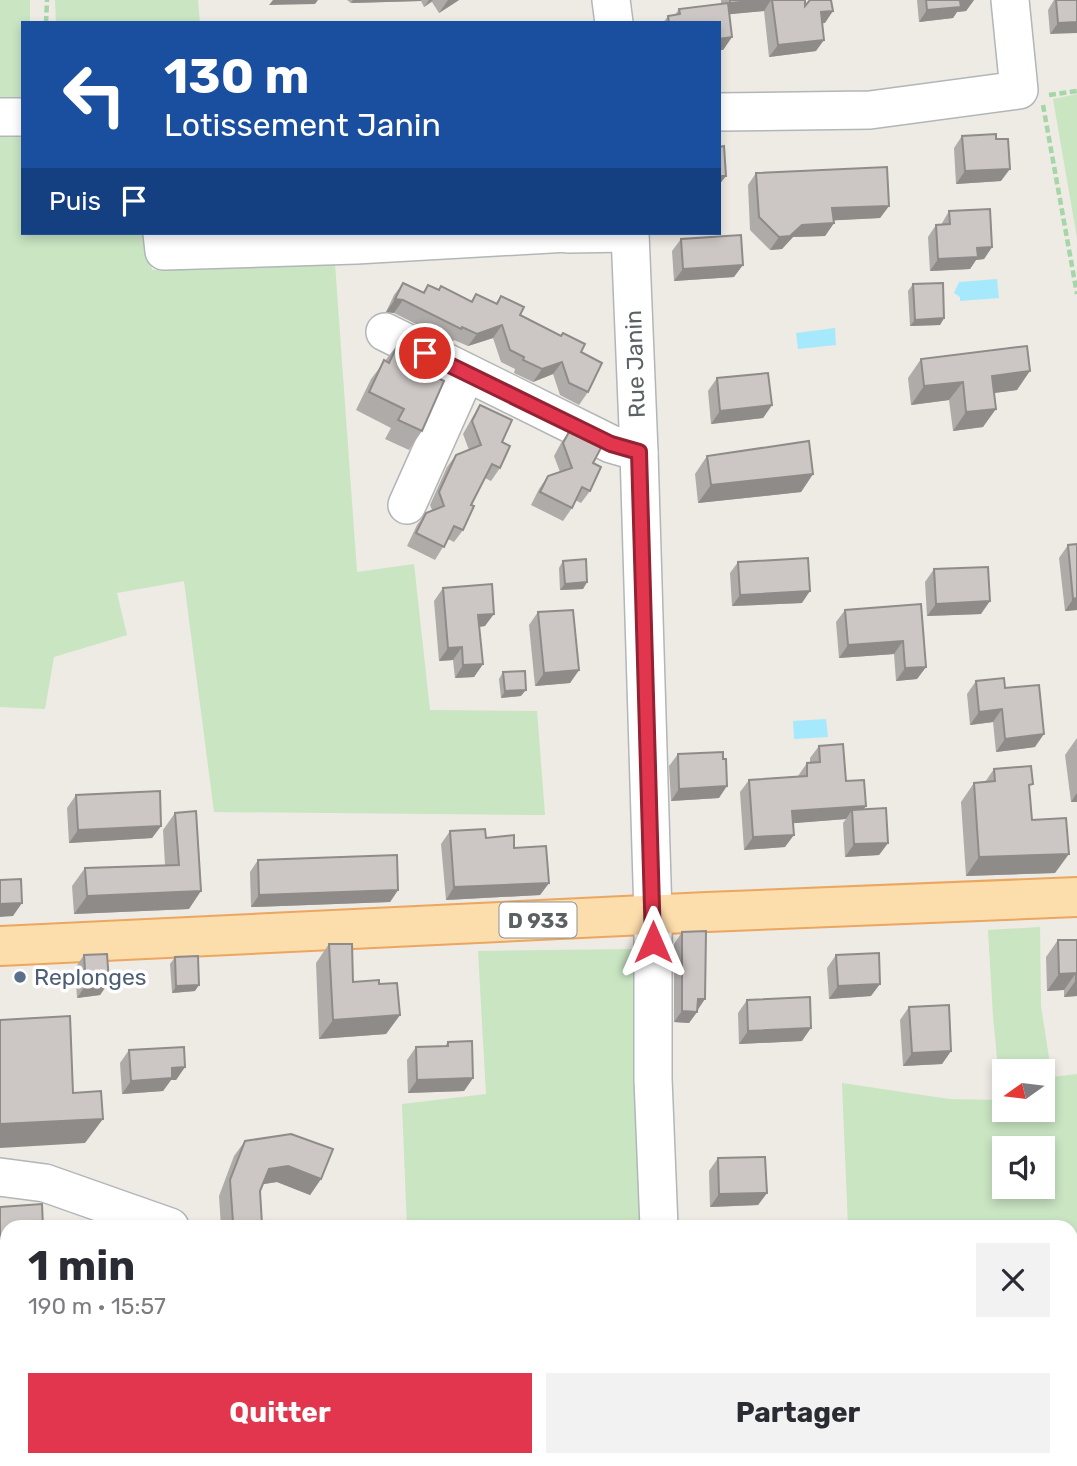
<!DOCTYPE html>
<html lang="fr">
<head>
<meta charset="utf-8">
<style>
  body { margin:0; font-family:Rubik,sans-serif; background:#f2f2f3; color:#2b2b33; height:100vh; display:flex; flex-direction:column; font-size:26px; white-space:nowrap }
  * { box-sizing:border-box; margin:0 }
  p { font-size:23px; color:#7c7c81 }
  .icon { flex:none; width:38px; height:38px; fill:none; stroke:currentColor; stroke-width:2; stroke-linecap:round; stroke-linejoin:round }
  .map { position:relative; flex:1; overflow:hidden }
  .drawer { position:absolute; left:0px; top:1220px; width:1078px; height:247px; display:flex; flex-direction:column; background:#fff; border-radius:21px 21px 0 0; box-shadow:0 4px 10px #0003 }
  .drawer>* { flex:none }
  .guide { position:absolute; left:21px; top:21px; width:700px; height:214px; border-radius:0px; box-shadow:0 4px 10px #0003; background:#1a4fa0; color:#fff; overflow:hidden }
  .needle { width:46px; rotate:256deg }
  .tools { position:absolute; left:992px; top:1059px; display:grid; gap:14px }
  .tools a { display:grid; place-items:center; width:63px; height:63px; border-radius:0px; background:#fff; box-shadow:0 4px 10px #0003; font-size:35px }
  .pin { position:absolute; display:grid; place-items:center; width:60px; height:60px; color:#fff; margin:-30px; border:4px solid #fff; border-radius:50%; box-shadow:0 2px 7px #0007 }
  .me { position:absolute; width:77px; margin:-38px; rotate:0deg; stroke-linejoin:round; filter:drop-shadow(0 0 5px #0008) }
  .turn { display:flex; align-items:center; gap:24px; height:147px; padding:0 28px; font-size:32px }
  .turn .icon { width:91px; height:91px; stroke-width:2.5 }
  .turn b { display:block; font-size:49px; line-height:60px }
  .then { display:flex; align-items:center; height:66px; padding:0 28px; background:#0003; gap:14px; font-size:26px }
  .round { display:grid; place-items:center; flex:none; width:74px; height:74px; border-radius:0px; background:#f2f2f3 }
  .overview { display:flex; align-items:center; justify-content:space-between; height:119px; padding:0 28px }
  h1 { font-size:42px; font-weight:700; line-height:52px }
  .primary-button { display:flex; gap:14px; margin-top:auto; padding:14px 28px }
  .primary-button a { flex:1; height:80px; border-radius:0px; background:#e2364e; color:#fff; font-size:28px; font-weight:700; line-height:80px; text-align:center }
  .primary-button a+a { background:#f2f2f3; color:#2b2b33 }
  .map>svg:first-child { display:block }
  .green { fill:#c9e5c2; fill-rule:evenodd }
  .water { fill:#a7e9fc }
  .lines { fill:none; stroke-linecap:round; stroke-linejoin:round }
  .minor-casing { stroke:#b2b6b9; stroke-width:40 }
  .major-casing { stroke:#eca65f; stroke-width:42 }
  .path { stroke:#a5d6a7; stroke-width:4.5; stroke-dasharray:7 3.5; stroke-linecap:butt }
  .minor { stroke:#fff; stroke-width:37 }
  .major { stroke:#fcddac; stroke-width:38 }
  .wall { fill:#afaba9 }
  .shaded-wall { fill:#8f8b89 }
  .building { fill:#ccc7c4; stroke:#8f8b89; stroke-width:2 }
  .route-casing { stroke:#932333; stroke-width:18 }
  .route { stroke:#e2364e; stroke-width:12 }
  .service-dot { fill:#5c6f8a; stroke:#fff; stroke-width:2.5 }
  .labels { text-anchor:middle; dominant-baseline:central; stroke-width:7; stroke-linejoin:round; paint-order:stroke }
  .shield { fill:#fff; stroke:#8d9092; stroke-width:2 }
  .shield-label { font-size:21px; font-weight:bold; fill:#5c6164 }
  .street-label { font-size:23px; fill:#5c6164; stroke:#fff }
  .service-label { font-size:23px; fill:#4e5e75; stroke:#fff; text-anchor:start }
</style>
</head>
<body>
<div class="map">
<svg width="1077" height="1466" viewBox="0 0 1077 1466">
  <rect width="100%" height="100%" fill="#eeeae4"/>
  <g class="green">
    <polygon points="0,0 30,0 30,23 23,23 23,100 0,102"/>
    <polygon points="55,0 198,0 200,23 56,23"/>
    <polygon points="1077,94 1077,238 1053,99"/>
    <polygon points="0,134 23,134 23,233 148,233 152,270 335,264 357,572 414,564 430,710 537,711 545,815 214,812 184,581 117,593 127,635 54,657 45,709 0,707"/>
    <path d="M1040,927L1041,1006L1052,1077L1077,1074V1466H859L858,1460H1071V1227H848L842,1083L949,1099L1001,1100L993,1016L988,930ZM1004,1071H1043V1110H1004ZM1004,1148H1043V1186H1004Z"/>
    <polygon points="637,949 641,1227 407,1227 402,1104 486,1094 478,951"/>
    <polygon points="490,1460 578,1460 591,1466 491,1466"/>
  </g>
  <g class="water">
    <polygon points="997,279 999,298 960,301 960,297 954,293 959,282"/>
    <polygon points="835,328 836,345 798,349 796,333"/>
    <polygon points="826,719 828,737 794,739 793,721"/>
  </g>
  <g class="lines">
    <g class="minor-casing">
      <g id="minor">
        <polyline points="611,0 614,23"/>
        <polyline points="719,112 870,110 1019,90 1010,0"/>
        <polyline points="0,117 23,117"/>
        <polyline points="162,233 164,251 356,245 568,233"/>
        <polyline points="630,233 639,452 653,915 653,1079 659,1227"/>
        <polyline points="568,234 629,233"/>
        <polyline points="385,332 611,444 639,452"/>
        <polyline points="407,505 466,373"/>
        <polyline points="0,1177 45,1183 170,1227"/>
        <polyline points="603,1460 614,1466"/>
        <polyline points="669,1460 669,1466"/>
      </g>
    </g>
    <g class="major-casing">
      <polyline id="major" points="0,946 707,912 1077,897"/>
    </g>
    <g class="path">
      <polyline points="46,23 47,0"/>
      <polyline points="1049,95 1077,91"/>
      <polyline points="1043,105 1077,294"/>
      <polyline points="147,1466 205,1460"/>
      <polyline points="1075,1466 1077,1452"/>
    </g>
    <use href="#minor" class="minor"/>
    <use href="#major" class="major"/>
  </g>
  <g class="wall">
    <polygon points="347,0 459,0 439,13 432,2 424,7 421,1 351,3"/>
    <polygon points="721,0 805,0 805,6 825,23 823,23 816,51 769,57 764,11 729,14 732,37 723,50 719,50 719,23 675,15 679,9 721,4"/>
    <polygon points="917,0 974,0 966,11 957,12 953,18 919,22"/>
    <polygon points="1054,0 1077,0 1050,34 1048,10"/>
    <polygon points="668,16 669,23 663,23"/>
    <polygon points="962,136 1001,181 956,184 954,148"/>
    <polygon points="756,173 889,206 880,218 834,220 834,223 825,236 793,237 782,249 770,250 750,230 748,185"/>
    <polygon points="949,211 992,247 984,259 976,260 970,269 930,271 928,237 936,225 941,225"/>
    <polygon points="681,239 734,277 674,281 672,251"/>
    <polygon points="403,283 423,292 428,285 438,290 441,286 471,301 476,294 496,303 501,296 520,315 581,352 588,392 579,405 560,395 553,374 533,382 514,373 515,369 501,362 493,338 468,346 454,340 452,342 394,313 386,312 394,295"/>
    <polygon points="913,284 944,318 940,325 910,326 908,291"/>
    <polygon points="398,344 415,366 422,431 409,450 385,439 391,428 356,410 371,379"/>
    <polygon points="921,359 1017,390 994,393 983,427 953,431 949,400 911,405 908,378"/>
    <polygon points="717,378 772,405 763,418 711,424 708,391"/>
    <polygon points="480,405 502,442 500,468 491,481 485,478 471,505 463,530 454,542 448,539 435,560 407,546 417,525 426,513 432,510 430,505 447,467 456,455 469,450 463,434 472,418"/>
    <polygon points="570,430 593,463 590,491 581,503 575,500 572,508 563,521 531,505 539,489 548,476 560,472 554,456 561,443"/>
    <polygon points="707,456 813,474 801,492 698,503 695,474"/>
    <polygon points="1068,545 1077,610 1065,611 1059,558"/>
    <polygon points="563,561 587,582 583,589 560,590 559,568"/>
    <polygon points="738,562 802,603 732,606 730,573"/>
    <polygon points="934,569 981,614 927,616 925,582"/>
    <polygon points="443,588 485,626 479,627 483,664 474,677 455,678 453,660 439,661 434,601"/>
    <polygon points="921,604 926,667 917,679 896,681 894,654 839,658 836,622 845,610"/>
    <polygon points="538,612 579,670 570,683 535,686 529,625"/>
    <polygon points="503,672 521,696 501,698 499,679"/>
    <polygon points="976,681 1005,688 1035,747 996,752 993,722 970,725 967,694"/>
    <polygon points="1077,738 1077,802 1071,802 1065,755"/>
    <polygon points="819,746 866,806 863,809 888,843 879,855 845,857 843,823 846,819 793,823 785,847 744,850 740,792 749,780 798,776 807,763 810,762 810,758"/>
    <polygon points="678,754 723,759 719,798 671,801 669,766"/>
    <polygon points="994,769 1029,789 1032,820 1055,873 966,876 961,802 974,783 985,782"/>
    <polygon points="76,795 161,826 152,838 69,843 67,808"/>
    <polygon points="175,813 189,909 74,914 72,886 85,868 165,865 163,830"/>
    <polygon points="450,831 486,838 549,883 540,895 446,900 441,844"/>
    <polygon points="258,860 398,890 390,902 251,907 250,872"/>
    <polygon points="682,932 697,1010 697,1012 689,1023 674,1022 674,944"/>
    <polygon points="1058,940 1077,940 1077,996 1064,997 1064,990 1047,991 1046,957"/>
    <polygon points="329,944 353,982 379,984 400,1015 386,1034 319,1039 316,963"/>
    <polygon points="84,955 109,982 100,995 77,998 75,968"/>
    <polygon points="836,955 871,996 829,999 827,968"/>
    <polygon points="175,957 195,991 172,993 170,964"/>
    <polygon points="747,1000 802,1041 739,1044 738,1013"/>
    <polygon points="909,1007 951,1051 942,1064 903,1066 900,1020"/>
    <polygon points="448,1042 473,1078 464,1091 408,1093 407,1060 416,1047 445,1046"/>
    <polygon points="129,1050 185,1067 176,1080 171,1080 163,1091 122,1094 120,1063"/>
    <polygon points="245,1141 321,1179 310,1195 277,1182 263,1184 260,1191 262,1224 260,1227 221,1227 219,1196 234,1156"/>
    <polygon points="718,1158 767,1193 758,1205 710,1207 709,1171"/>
    <polygon points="736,1460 777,1460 775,1466 736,1466"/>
  </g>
  <g class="shaded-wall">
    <polygon points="273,0 318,0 315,4 269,5"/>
    <polygon points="353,0 421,0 421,1 351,3"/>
    <polygon points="429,0 433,0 424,7"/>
    <polygon points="448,0 459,0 439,13"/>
    <polygon points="761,0 771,0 764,11 722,15 730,3"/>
    <polygon points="974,0 966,11 957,12 953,18 919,22 927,10 960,1"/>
    <polygon points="833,11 825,23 813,24 821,12"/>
    <polygon points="1077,22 1077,33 1050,34 1058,23"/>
    <polygon points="732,37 723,50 719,50 719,39"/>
    <polygon points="824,40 816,51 769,57 778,45"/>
    <polygon points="1010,169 1001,181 956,184 965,171"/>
    <polygon points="719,176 726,176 719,185"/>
    <polygon points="889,206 880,218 823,221 832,208"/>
    <polygon points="834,223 825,236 793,237 782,249 770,250 779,237 802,225"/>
    <polygon points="992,247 984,259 976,260 970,269 930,271 938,259 977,248"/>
    <polygon points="743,265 734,277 674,281 683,269"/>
    <polygon points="395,299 403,300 394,313 386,312"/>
    <polygon points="944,318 940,325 910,326 915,320"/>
    <polygon points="502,325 493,338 468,346 477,334"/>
    <polygon points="562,362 553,374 533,382 542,369"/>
    <polygon points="1030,371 1017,390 979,395 992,376"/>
    <polygon points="963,382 949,400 911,405 924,386"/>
    <polygon points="772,405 763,418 711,424 720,411"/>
    <polygon points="996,409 983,427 953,431 966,412"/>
    <polygon points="813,474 801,492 698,503 711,485"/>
    <polygon points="587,582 583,589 560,590 565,584"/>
    <polygon points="810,591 802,603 732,606 740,595"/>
    <polygon points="1077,598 1077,610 1065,611 1073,599"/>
    <polygon points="990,601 981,614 927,616 936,604"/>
    <polygon points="494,614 485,626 469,628 478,615"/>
    <polygon points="903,641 894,654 839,658 848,645"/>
    <polygon points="462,647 453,660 439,661 448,648"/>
    <polygon points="483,664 474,677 455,678 463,665"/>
    <polygon points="926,667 917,679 896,681 905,668"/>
    <polygon points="579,670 570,683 535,686 544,673"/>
    <polygon points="526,690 521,696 501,698 505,691"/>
    <polygon points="1002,709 993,722 970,725 979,712"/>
    <polygon points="1044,734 1035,747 996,752 1005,739"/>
    <polygon points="727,786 719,798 671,801 679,789"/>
    <polygon points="1077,793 1077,802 1071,802"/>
    <polygon points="866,806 857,819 852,810 846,819 784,824 792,811"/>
    <polygon points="161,826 152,838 69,843 78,830"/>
    <polygon points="794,835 785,847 744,850 753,837"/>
    <polygon points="888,843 879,855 845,857 854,844"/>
    <polygon points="1069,854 1055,873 966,876 979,857"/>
    <polygon points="549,883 540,895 446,900 454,887"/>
    <polygon points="398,890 390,902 251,907 259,895"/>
    <polygon points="201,891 189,909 74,914 87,896"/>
    <polygon points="22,903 13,916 0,917 0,904"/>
    <polygon points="1076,973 1064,990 1047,991 1059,974"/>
    <polygon points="1076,980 1077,980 1077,996 1064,997"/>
    <polygon points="109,982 100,995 77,998 86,985"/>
    <polygon points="880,984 871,996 829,999 838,986"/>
    <polygon points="199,985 195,991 172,993 176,986"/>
    <polygon points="698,999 705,999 697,1011"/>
    <polygon points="682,1011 697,1012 689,1023 674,1022"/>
    <polygon points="400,1015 386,1034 319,1039 333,1020"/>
    <polygon points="811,1028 802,1041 739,1044 748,1031"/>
    <polygon points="951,1051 942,1064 903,1066 912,1053"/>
    <polygon points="185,1067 176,1080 171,1080 163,1091 122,1094 131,1081 172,1068"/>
    <polygon points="473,1078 464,1091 408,1093 417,1080"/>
    <polygon points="103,1119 85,1143 0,1148 0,1124"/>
    <polygon points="288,1166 321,1179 310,1195 277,1182 258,1185 269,1169"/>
    <polygon points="767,1193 758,1205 710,1207 719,1194"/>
    <polygon points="233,1222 262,1224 260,1227 230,1227"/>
    <rect x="0" y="1252" width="7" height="12"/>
    <rect x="0" y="1433" width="7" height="15"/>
    <polygon points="777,1462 775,1466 749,1466 749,1465"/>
  </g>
  <g class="building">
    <polygon points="730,0 761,0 730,3"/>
    <polygon points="772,0 805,0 805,6 810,0 831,0 833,11 821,12 824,40 778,45"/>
    <polygon points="926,0 971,0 960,1 961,7 927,10"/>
    <polygon points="1056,0 1077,0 1077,22 1058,23"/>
    <polygon points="728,3 732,37 719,39 719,23 669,23 668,16 680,14 679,9"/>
    <polygon points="996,134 996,139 1008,139 1010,169 965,171 962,136"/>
    <polygon points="724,146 726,176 719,176 719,147"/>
    <polygon points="887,167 889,206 832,208 834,223 802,225 790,236 779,237 759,217 756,173"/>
    <polygon points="990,209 992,247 977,248 978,257 938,259 936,225 950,224 949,211"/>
    <polygon points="741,235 743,265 683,269 681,239"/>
    <polygon points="403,283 424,293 428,285 439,290 441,286 472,302 476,294 497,304 501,296 524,307 520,315 561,336 563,333 585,344 581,352 602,363 588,392 569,383 562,362 542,369 523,360 524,357 510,350 502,325 477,334 462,327 461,329 403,300 395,299"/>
    <polygon points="943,283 944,318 915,320 913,284"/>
    <polygon points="398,344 421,354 415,366 444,381 422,431 398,420 404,409 369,392 384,360 389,363"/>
    <polygon points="1027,346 1030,371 992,376 996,409 966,412 963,382 924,386 921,359"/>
    <polygon points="768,373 772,405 720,411 717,378"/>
    <polygon points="480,405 512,420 502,442 510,446 500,468 492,464 471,505 474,506 463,530 454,526 444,547 416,533 426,513 444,506 439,492 456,455 481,445 472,421"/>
    <polygon points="570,430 602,446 593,463 601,467 590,491 582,487 572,508 540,492 548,476 572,468 563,443"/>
    <polygon points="809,441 813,474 711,485 707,456"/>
    <polygon points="1077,544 1077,598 1073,599 1068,545"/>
    <polygon points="808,558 810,591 740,595 738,562"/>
    <polygon points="586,559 587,582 565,584 563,561"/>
    <polygon points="988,567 990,601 936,604 934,569"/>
    <polygon points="492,584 494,614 478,615 483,664 463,665 462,647 448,648 443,588"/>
    <polygon points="921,604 926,667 905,668 903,641 848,645 845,610"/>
    <polygon points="573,610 579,670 544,673 538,612"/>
    <polygon points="525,671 526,690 505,691 503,672"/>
    <polygon points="1004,678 1005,688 1039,685 1044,734 1005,739 1002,709 979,712 976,681"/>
    <polygon points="843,744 846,781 864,780 866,806 792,811 794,835 753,837 749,780 807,776 807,763 820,762 819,746"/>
    <polygon points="723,752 723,759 726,759 727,786 679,789 678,754"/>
    <polygon points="1031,766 1033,784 1029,785 1032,820 1066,818 1069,854 979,857 974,783 995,781 994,769"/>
    <polygon points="160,791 161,826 78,830 76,795"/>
    <polygon points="886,808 888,843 854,844 852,810"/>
    <polygon points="196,811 201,891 87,896 85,868 179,865 175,813"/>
    <polygon points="485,829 486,838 514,835 514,848 546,846 549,883 454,887 450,831"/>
    <polygon points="397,855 398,890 259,895 258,860"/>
    <polygon points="21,879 22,903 0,904 0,880"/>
    <polygon points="706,931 705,999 698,999 697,1012 682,1011 682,932"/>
    <polygon points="1058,940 1077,940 1077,980 1076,980 1076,973 1059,974"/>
    <polygon points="329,944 352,944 353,982 379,980 379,984 397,983 400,1015 333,1020"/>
    <polygon points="879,953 880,984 838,986 836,955"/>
    <polygon points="107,954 109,982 86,985 84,955"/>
    <polygon points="198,956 199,985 176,986 175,957"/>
    <polygon points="810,997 811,1028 748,1031 747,1000"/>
    <polygon points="949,1005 951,1051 912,1053 909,1007"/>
    <polygon points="70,1016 73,1093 101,1091 103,1119 0,1124 0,1020"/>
    <polygon points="472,1041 473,1078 417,1080 416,1047 448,1046 448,1042"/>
    <polygon points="184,1047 185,1067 172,1068 172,1078 131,1081 129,1050"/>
    <polygon points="291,1134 333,1149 321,1179 288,1166 269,1169 260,1191 262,1224 248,1227 233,1222 230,1180 245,1141"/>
    <polygon points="765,1157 767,1193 719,1194 718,1158"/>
    <polygon points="42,1204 43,1227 7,1227 7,1252 0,1252 0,1207"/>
    <polygon points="104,1225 104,1227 75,1227"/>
    <polygon points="7,1374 7,1433 0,1433 0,1375"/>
    <polygon points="748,1460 777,1460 777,1462 749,1465"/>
  </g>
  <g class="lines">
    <g class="route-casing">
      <polyline id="route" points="425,353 611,444 639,452 653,942"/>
    </g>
    <use href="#route" class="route"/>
  </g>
  <circle class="service-dot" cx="20" cy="977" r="7"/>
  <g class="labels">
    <rect class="shield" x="499.5" y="902.5" width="77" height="35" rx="5"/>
    <g class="shield-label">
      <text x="538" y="920">D 933</text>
    </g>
    <g class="street-label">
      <text transform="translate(635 364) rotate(-92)">Rue Janin</text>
    </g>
    <g class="service-label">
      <text x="34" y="977">Replonges</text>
    </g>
  </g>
</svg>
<div class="tools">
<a><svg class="needle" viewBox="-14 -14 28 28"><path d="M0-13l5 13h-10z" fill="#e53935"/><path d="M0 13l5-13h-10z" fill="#7c7c81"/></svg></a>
<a><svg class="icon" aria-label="sound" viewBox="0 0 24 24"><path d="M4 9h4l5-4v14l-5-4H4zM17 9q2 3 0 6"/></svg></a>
</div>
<div class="pin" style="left:425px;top:353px;background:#d93025"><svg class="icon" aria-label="arrive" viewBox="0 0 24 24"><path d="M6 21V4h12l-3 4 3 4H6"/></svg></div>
<svg class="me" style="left:653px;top:942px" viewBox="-20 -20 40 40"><path d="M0-17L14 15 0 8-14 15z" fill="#e2364e" stroke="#fff" stroke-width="4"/></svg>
<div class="guide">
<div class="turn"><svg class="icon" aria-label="left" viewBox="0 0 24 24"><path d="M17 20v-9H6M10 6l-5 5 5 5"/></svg><div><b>130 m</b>Lotissement Janin</div></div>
<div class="then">Puis<svg class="icon" aria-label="arrive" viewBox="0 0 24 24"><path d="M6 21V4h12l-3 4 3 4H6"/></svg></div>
</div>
<section class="drawer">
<div class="overview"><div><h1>1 min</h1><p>190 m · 15:57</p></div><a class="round"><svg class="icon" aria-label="close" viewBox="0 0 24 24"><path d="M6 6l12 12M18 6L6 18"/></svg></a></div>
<div class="primary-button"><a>Quitter</a><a>Partager</a></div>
</section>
</div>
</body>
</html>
